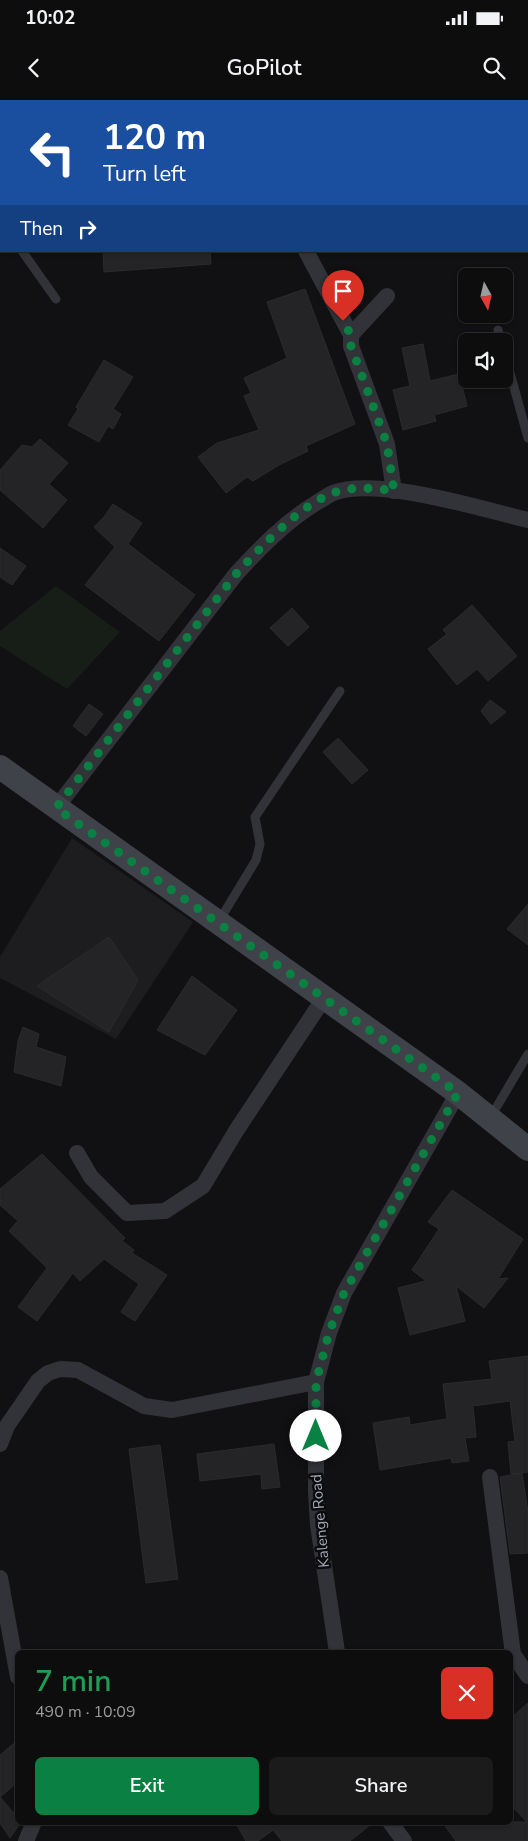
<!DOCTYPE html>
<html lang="en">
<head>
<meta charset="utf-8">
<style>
  body { margin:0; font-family:"Nunito Sans",sans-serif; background:#1b1b1c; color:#f1f3f6; height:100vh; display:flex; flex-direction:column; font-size:19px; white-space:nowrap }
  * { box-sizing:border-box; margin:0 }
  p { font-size:16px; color:#9a9c9e }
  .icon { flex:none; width:28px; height:28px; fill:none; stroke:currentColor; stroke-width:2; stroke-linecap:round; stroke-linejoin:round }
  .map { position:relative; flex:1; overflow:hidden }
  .panel { position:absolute; left:15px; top:1550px; width:498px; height:175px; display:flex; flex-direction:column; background:#0d0d0e; border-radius:8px; box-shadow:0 1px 4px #0004,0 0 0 1px #2d2d2e }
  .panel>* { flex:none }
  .banner { position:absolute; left:0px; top:0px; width:529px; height:152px; box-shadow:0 1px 4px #0004,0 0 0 1px #2d2d2e; background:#1a4fa0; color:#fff; overflow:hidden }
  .needle { width:32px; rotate:172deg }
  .buttons { position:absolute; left:458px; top:168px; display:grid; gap:10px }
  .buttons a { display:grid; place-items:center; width:55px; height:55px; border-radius:8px; background:#0d0d0e; box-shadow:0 1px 4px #0004,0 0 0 1px #2d2d2e; font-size:25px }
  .pin { position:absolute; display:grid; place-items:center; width:42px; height:42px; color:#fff; margin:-51px -21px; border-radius:50% 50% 50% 0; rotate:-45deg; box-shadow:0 0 5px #0007 }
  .pin .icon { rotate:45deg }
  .me { position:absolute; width:55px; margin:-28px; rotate:0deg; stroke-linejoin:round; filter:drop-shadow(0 0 4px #0008) }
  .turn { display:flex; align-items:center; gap:18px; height:105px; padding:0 20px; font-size:22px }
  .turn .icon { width:65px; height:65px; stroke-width:2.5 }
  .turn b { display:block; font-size:35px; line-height:42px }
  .then { display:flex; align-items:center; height:48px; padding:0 20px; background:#0003; gap:10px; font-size:19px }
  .round { display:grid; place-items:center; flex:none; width:52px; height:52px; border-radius:8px; background:#1b1b1c }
  .summary { display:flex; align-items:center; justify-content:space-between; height:85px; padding:0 20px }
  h1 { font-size:30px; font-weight:600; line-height:38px; color:#1e9e55 }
  .action { display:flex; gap:10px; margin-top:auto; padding:10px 20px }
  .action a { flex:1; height:58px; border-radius:8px; background:#0b8043; color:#fff; font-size:20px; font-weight:600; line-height:58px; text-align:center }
  .action a+a { background:#1b1b1c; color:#f1f3f6 }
  .status { display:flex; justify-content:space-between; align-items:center; height:35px; padding:0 25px; background:#0d0d0e; direction:ltr }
  .status svg { height:14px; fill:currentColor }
  header { display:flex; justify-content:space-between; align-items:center; height:65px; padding:0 20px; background:#0d0d0e; font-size:22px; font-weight:600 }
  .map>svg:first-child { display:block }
  .built { fill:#1d1d20 }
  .green { fill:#171e18 }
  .building { fill:#242427; stroke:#2b2b2f }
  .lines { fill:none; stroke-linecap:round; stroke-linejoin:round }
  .lane { stroke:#323339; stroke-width:9 }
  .street { stroke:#323339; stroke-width:16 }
  .secondary { stroke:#404249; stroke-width:24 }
  .route { stroke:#0b8043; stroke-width:9; stroke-dasharray:0 16.2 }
  .labels { text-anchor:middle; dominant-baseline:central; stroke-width:5; stroke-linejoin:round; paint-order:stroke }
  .street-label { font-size:15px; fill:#a1a8b5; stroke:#0c0c0e }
</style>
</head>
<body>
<div class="status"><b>10:02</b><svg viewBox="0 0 49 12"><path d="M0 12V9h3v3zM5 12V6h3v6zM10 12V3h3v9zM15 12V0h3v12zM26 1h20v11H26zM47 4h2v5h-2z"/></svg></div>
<header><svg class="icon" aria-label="back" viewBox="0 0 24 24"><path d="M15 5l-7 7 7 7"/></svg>GoPilot<svg class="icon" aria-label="search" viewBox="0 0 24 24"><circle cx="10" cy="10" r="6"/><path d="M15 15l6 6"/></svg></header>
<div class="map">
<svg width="528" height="1741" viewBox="0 0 528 1741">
  <rect width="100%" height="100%" fill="#111113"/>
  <polygon class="built" points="72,738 193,822 116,939 0,878 0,857"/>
  <polygon class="green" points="56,486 120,532 67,589 0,546 0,531"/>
  <g class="building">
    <polygon points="103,151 210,151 211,164 104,172"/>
    <polygon points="305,189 355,324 306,346 308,351 279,365 253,381 247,377 226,393 198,357 217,343 259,330 244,296 251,293 244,278 287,258 267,202"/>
    <polygon points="423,244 430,281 459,274 467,306 434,315 436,321 403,330 393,290 410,286 402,248"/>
    <polygon points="104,260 133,277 113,309 121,314 113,329 108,326 99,342 68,325 78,309 76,307"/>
    <polygon points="40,339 68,363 49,384 67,400 43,428 0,390 0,370 22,345 32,347"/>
    <polygon points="113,404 142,423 128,444 195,495 159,541 85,485 115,447 94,427 104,417"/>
    <polygon points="0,448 26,466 12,485 0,477"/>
    <polygon points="472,505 517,556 488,581 477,569 457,585 428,549 447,534 443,530"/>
    <polygon points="292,508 309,527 288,546 270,528"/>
    <polygon points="490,600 506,612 491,624 481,611"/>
    <polygon points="89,604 103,614 86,636 73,626"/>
    <polygon points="338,638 368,670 352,684 323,652"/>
    <polygon points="528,804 528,845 507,829"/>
    <polygon points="109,837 138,880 109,932 37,886"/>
    <polygon points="192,876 237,910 205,955 157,930"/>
    <polygon points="23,927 39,934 36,947 66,957 61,986 14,972 18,941"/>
    <polygon points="42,1054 125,1138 122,1141 134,1150 132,1153 167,1175 135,1221 121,1212 139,1184 104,1159 80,1181 73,1173 37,1221 18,1207 47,1168 9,1131 18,1121 0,1105 0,1089"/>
    <polygon points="452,1090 523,1139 498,1179 508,1178 484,1208 456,1186 465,1221 410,1235 398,1188 426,1181 412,1170 439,1129 428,1122"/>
    <polygon points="528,1256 528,1372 511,1374 508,1342 515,1341 510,1301 473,1306 476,1337 465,1338 469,1361 452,1363 451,1358 380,1370 373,1323 409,1317 410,1325 447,1319 443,1284 492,1279 489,1261"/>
    <polygon points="274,1344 280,1387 262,1389 261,1374 200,1381 197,1354"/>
    <polygon points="160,1345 178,1479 146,1483 129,1349"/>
    <polygon points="522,1373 528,1412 528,1453 510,1454 500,1377"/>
    <polygon points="528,1603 528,1741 456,1741 442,1722 527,1722 510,1704 510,1619"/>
    <polygon points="18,1640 18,1682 0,1697 18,1718 18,1722 21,1722 10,1738 0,1723 0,1655"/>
    <polygon points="235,1722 374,1722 350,1741 282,1741 273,1730 258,1741 246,1741"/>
  </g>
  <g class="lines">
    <g class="lane">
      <polyline points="0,131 1,132"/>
      <polyline points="22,151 56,199"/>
      <polyline points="498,230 501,241"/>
      <polyline points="504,251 528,338"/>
      <polyline points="219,821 256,760 260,744 255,717 340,591"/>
      <polyline points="490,1018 528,954"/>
    </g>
    <g class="street">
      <polyline points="306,151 351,235"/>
      <polyline points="387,196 351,235 351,246 387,344 394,391"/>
      <path d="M56,708L236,474C260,448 285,422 316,403C321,400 327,396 333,393C376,376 481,409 528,420"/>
      <polyline points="77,1053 91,1077 127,1113 165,1111 203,1086 236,1031 324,898"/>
      <polyline points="0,1344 7,1326 38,1281 48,1273 60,1269 78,1270 144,1306 172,1310 316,1282"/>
      <polyline points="490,1377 513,1554 528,1576"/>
      <polyline points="0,1478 18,1577"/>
      <polyline points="337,1552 318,1425 316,1391 316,1282 329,1233 344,1193 458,993"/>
      <polyline points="390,1722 404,1741"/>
      <polyline points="26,1741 34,1722"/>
    </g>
    <polyline class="secondary" points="0,667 458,993 528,1049"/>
  </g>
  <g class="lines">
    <path class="route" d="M316,1336V1282L329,1233L344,1193L458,993L56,708L236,474C261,447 299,406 333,393C352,386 375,388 394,391L387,344L351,246V235L343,221"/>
  </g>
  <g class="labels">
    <g class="street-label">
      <text transform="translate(320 1421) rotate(-95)">Kalenge Road</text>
    </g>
  </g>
</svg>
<div class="buttons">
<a><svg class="needle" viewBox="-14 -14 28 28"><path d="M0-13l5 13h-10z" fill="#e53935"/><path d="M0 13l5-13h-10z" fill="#9a9c9e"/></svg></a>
<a><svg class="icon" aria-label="sound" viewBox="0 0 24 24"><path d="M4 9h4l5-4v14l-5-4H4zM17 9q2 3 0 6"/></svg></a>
</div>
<div class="pin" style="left:343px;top:221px;background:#d93025"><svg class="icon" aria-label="arrive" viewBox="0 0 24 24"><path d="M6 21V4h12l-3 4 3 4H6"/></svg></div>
<svg class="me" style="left:316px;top:1336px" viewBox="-20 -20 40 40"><circle r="19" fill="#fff"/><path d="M0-13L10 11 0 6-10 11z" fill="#0b8043"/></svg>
<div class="banner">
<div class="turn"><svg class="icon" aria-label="left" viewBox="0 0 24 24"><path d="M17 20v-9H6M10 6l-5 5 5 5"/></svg><div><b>120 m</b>Turn left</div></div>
<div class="then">Then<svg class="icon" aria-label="right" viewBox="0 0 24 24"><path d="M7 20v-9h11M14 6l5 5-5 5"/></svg></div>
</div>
<section class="panel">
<div class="summary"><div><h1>7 min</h1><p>490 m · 10:09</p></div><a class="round" style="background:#d93025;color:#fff"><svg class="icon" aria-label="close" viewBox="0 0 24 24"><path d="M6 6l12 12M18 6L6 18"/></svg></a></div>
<div class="action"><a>Exit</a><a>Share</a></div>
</section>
</div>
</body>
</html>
